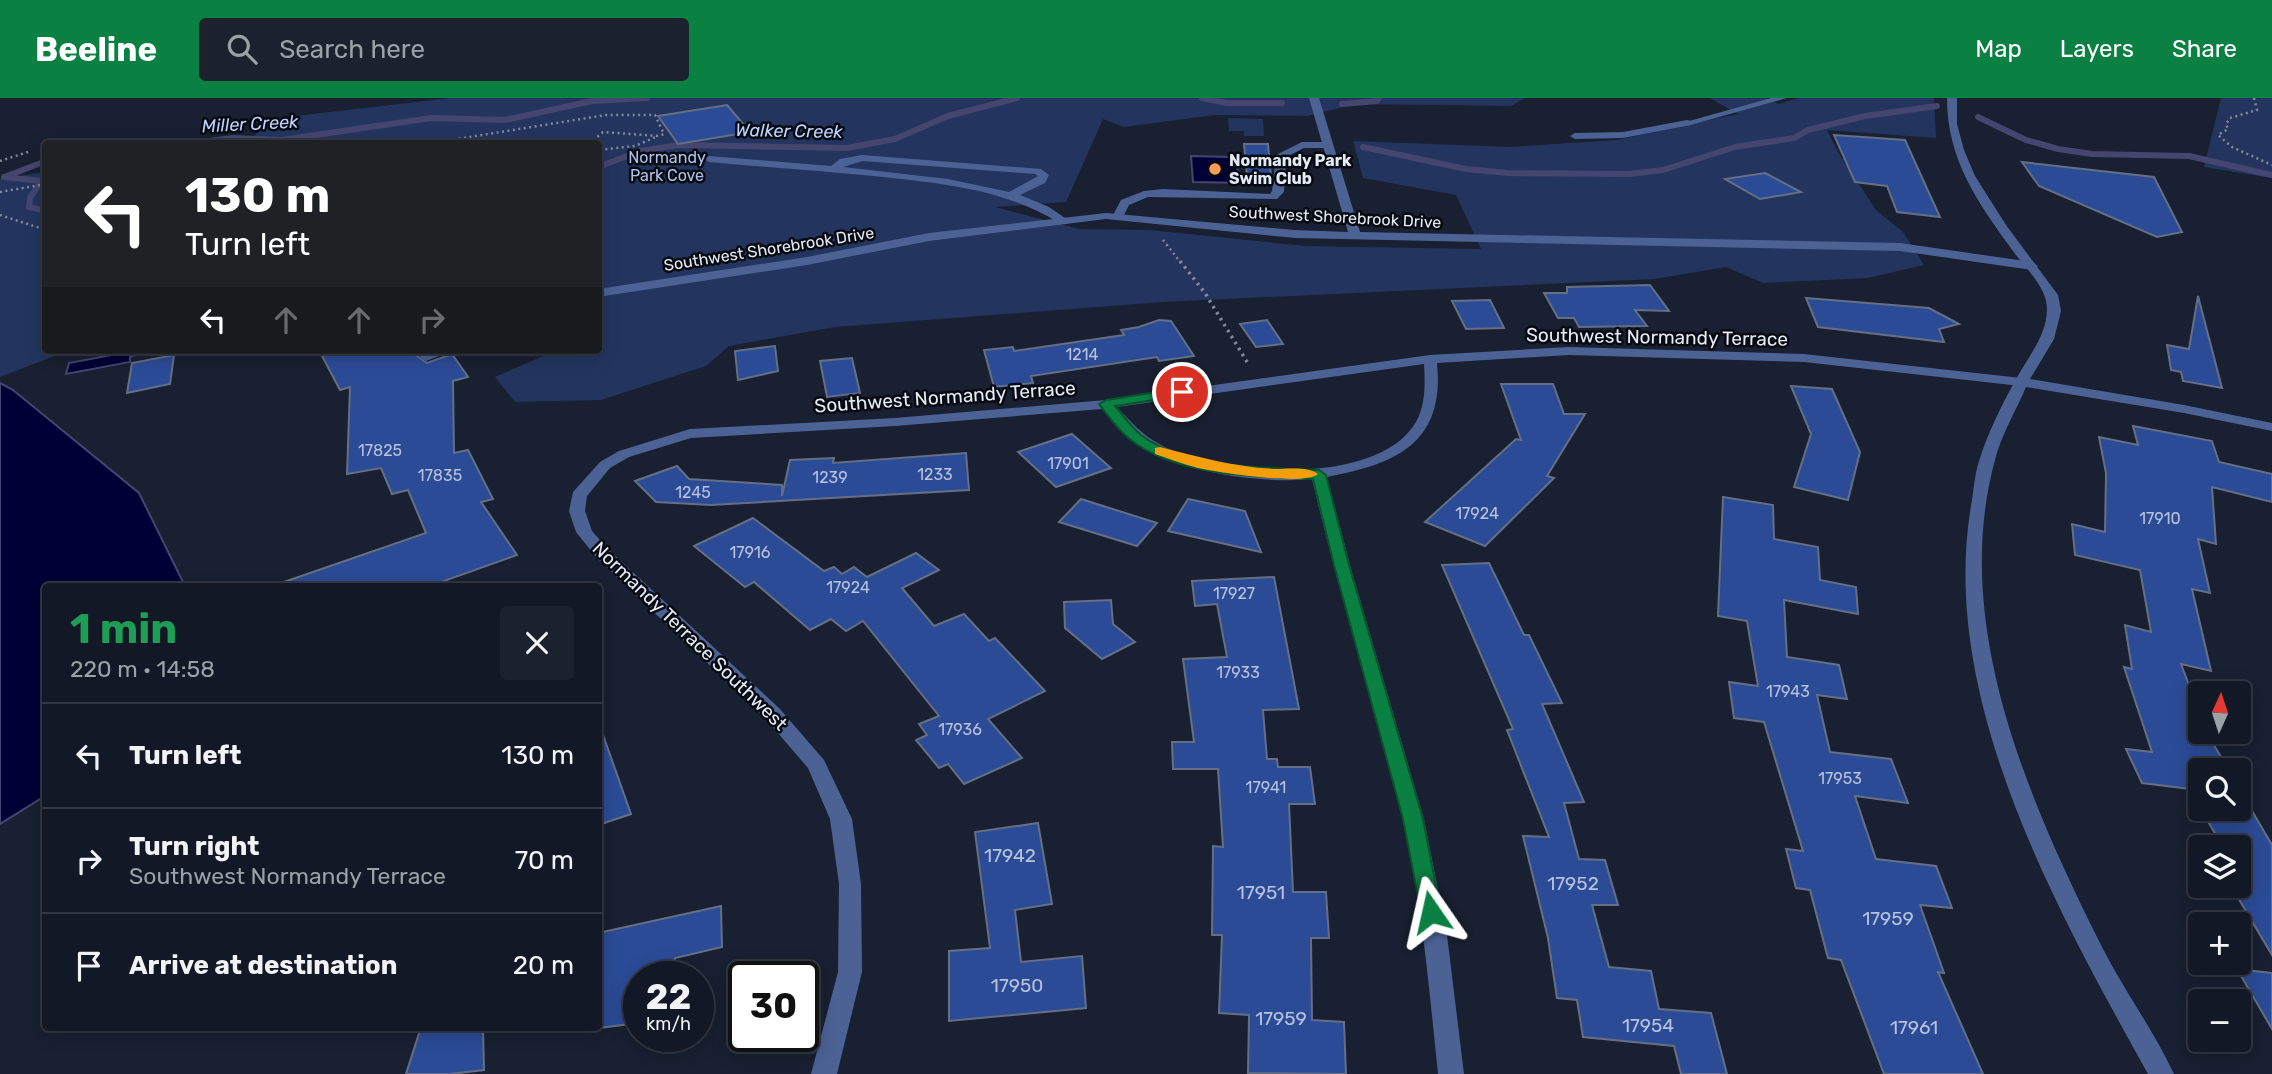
<!DOCTYPE html>
<html lang="en">
<head>
<meta charset="utf-8">
<style>
  body { margin:0; font-family:Rubik,sans-serif; background:#1b212d; color:#f1f3f6; height:100vh; display:flex; flex-direction:column; font-size:26px; white-space:nowrap }
  * { box-sizing:border-box; margin:0 }
  p { font-size:23px; color:#9ca0a7 }
  .icon { flex:none; width:38px; height:38px; fill:none; stroke:currentColor; stroke-width:2; stroke-linecap:round; stroke-linejoin:round }
  .map { position:relative; flex:1; overflow:hidden }
  .drawer { position:absolute; left:42px; top:485px; width:560px; height:448px; display:flex; flex-direction:column; background:#121825; border-radius:7px; box-shadow:0 4px 18px #0003,0 0 0 2px #313742 }
  .drawer>* { flex:none }
  .top-card { position:absolute; left:42px; top:42px; width:560px; height:214px; border-radius:7px; box-shadow:0 4px 18px #0003,0 0 0 2px #313742; background:#202124; color:#fff; overflow:hidden }
  .needle { width:46px; rotate:3deg }
  .buttons { position:absolute; left:2188px; top:583px; display:grid; gap:14px }
  .buttons a { display:grid; place-items:center; width:63px; height:63px; border-radius:7px; background:#121825; box-shadow:0 4px 18px #0003,0 0 0 2px #313742; font-size:35px }
  .speed { position:absolute; left:623px; top:863px; display:flex; gap:14px; font-size:35px; font-weight:700; text-align:center }
  .speed>* { display:grid; place-content:center; width:91px; height:91px; border-radius:50%; background:#121825; box-shadow:0 4px 18px #0003,0 0 0 2px #313742; line-height:1 }
  .speed small { font-size:18px; font-weight:400 }
  .speed .limit { border:4px solid #111; border-radius:10px; background:#fff; color:#111 }
  .pin { position:absolute; display:grid; place-items:center; width:60px; height:60px; color:#fff; margin:-30px; border:4px solid #fff; border-radius:50%; box-shadow:0 2px 7px #0007 }
  .me { position:absolute; width:77px; margin:-38px; rotate:349deg; stroke-linejoin:round; filter:drop-shadow(0 0 5px #0008) }
  .turn { display:flex; align-items:center; gap:24px; height:147px; padding:0 28px; font-size:32px }
  .turn .icon { width:91px; height:91px; stroke-width:2.5 }
  .turn b { display:block; font-size:49px; line-height:60px }
  .lanes { display:flex; align-items:center; height:66px; padding:0 28px; background:#0003; justify-content:center; gap:35px; direction:ltr }
  .lanes .off { opacity:.35 }
  .round { display:grid; place-items:center; flex:none; width:74px; height:74px; border-radius:7px; background:#1b212d }
  .overview { display:flex; align-items:center; justify-content:space-between; height:119px; padding:0 28px }
  h1 { font-size:42px; font-weight:700; line-height:52px; color:#1e9e55 }
  ul { padding:0; list-style:none }
  li { display:flex; align-items:center; gap:21px; height:105px; padding:0 28px; border-top:2px solid #313742 }
  li div { flex:1 }
  li b { display:block; font-size:26px }
  li em { font-style:normal }
  header { display:flex; align-items:center; gap:42px; box-sizing:border-box; height:98px; padding:0 35px; background:#0b8043; color:#fff }
  header strong { font-size:33px }
  nav { display:flex; gap:38px; margin-inline-start:auto; font-size:24px }
  .search { width:490px; height:63px; background:#1b212d; display:flex; align-items:center; gap:18px; box-sizing:border-box; padding:0 24px; border-radius:7px; color:#9ca0a7; font-size:26px }
  .map>svg:first-child { display:block }
  .green { fill:#23355f }
  .water { fill:#000036; stroke:#444670; stroke-width:2 }
  .lines { fill:none; stroke-linecap:round; stroke-linejoin:round }
  .stream { stroke:#444670; stroke-width:6 }
  .building { fill:#2c4b96; stroke:#656f84; stroke-width:2 }
  .path-far1 { stroke:#828998; stroke-width:2.5; stroke-dasharray:2 3.5; stroke-linecap:butt }
  .path { stroke:#828998; stroke-width:3.5; stroke-dasharray:2.5 4.5; stroke-linecap:butt }
  .service { fill:#4c6294; fill-rule:evenodd }
  .minor { fill:#4c6294; fill-rule:evenodd }
  .tertiary { fill:#4c6294; fill-rule:evenodd }
  .route { fill:#0b8043; stroke:#07532c; stroke-width:2 }
  .slow { fill:#f59e0b }
  .poi-dot { fill:#fd9c55; stroke:#070a11; stroke-width:2.5 }
  .labels { text-anchor:middle; dominant-baseline:central; stroke-width:5; stroke-linejoin:round; paint-order:stroke }
  .far-park-label { font-size:16px; fill:#adc1eb; stroke:#070a11 }
  .far-poi-label { font-size:16px; font-weight:bold; fill:#e4eaf6; stroke:#070a11; text-anchor:start }
  .far-street-label { font-size:16px; fill:#e4eaf6; stroke:#070a11 }
  .number-label { font-size:16px; fill:#b6c2de }
  .far-water-label { font-size:18px; font-style:italic; fill:#bdd2fc; stroke:#070a11 }
  .street-label { font-size:19px; fill:#e4eaf6; stroke:#070a11 }
  .near-number-label { font-size:19px; fill:#b6c2de }
</style>
</head>
<body>
<header>
<strong>Beeline</strong>
<div class="search"><svg class="icon" aria-label="search" viewBox="0 0 24 24"><circle cx="10" cy="10" r="6"/><path d="M15 15l6 6"/></svg>Search here</div>
<nav><a>Map</a><a>Layers</a><a>Share</a></nav>
</header>
<div class="map">
<svg width="2272" height="976" viewBox="0 0 2272 976">
  <rect width="100%" height="100%" fill="#182031"/>
  <g class="green">
    <polygon points="451,0 1525,0 1511,8 1355,6 1308,18 1214,17 1124,29 1103,21 1066,104 995,109 1079,131 1150,132 1305,148 1481,151 1456,97 1363,80 1353,43 1510,49 1617,42 1738,16 1710,0 1766,0 1779,6 1799,0 1934,0 1936,40 1827,32 1838,54 1876,112 1903,134 1924,167 1868,180 1763,185 1726,169 1655,181 1162,204 835,229 729,248 706,268 601,302 515,304 495,279 557,252 598,252 598,46 233,46 250,43 269,21"/>
    <polygon points="2221,0 2272,0 2272,80 2204,69"/>
    <polygon points="1228,20 1263,21 1264,38 1244,38 1244,33 1229,33"/>
    <polygon points="45,74 46,252 77,252 57,257 0,279 0,81"/>
  </g>
  <g class="water">
    <polygon points="1191,58 1231,59 1245,85 1193,84"/>
    <polygon points="133,253 139,254 138,256 130,259 130,264 66,276 69,265"/>
    <polygon points="0,285 13,292 139,395 185,488 46,488 45,698 0,726"/>
  </g>
  <g class="lines">
    <g class="stream">
      <polyline points="1202,0 1227,5 1282,5"/>
      <polyline points="1342,6 1377,3 1379,0"/>
      <polyline points="1978,19 2026,42 2058,51 2092,56 2189,58 2272,77"/>
      <polyline points="186,46 233,40 282,42 431,20 505,22 592,3 647,0"/>
      <polyline points="1363,49 1466,71 1508,75 1629,76 1663,72 1735,49 1794,40 1808,32 1865,18 1937,8"/>
      <polyline points="598,69 641,53 678,47 847,50 895,41 948,18 1017,0"/>
      <polyline points="7,78 46,63"/>
      <polyline points="4,79 41,83 30,100 29,109 46,113"/>
    </g>
  </g>
  <g class="building">
    <polygon points="727,7 750,34 678,46 658,18"/>
    <polygon points="1834,37 1905,42 1940,119 1897,114 1887,88 1855,84"/>
    <polygon points="1244,46 1268,46 1271,79 1247,79"/>
    <polygon points="2022,64 2154,79 2182,134 2157,139 2039,88"/>
    <polygon points="1765,75 1801,94 1760,101 1725,81"/>
    <polygon points="1650,187 1669,213 1635,212 1647,228 1579,229 1574,220 1558,220 1544,195 1567,195 1567,189"/>
    <polygon points="2198,198 2222,290 2183,283 2181,274 2171,272 2167,247 2189,251"/>
    <polygon points="1806,200 1929,210 1959,226 1939,231 1944,244 1818,229"/>
    <polygon points="1490,202 1504,230 1466,231 1452,203"/>
    <polygon points="1159,222 1171,223 1194,258 1159,263 1157,259 1031,278 1033,285 994,289 984,252 1013,249 1014,253 1124,237 1121,232 1139,229"/>
    <polygon points="1267,222 1283,246 1256,249 1240,226"/>
    <polygon points="775,248 778,273 738,282 735,253"/>
    <polygon points="345,252 428,252 417,258 427,265 452,256 468,279 453,283 454,355 468,352 493,401 481,404 517,457 430,488 285,488 284,484 426,435 408,392 392,396 381,370 347,376 350,289 340,292 322,258"/>
    <polygon points="174,257 170,286 127,295 132,265"/>
    <polygon points="852,260 860,295 827,299 820,263"/>
    <polygon points="1501,286 1553,286 1564,316 1585,316 1547,378 1554,380 1485,448 1425,424 1516,341 1521,342"/>
    <polygon points="1791,288 1832,291 1860,354 1848,402 1794,389 1811,336"/>
    <polygon points="2133,328 2212,343 2219,364 2272,376 2272,404 2212,389 2216,446 2198,441 2210,495 2192,491 2211,573 2181,566 2200,616 2200,634 2206,634 2229,672 2200,672 2200,709 2190,691 2142,685 2126,651 2152,654 2124,569 2132,571 2125,527 2151,534 2140,472 2075,457 2072,426 2105,434 2106,375 2099,339 2138,347"/>
    <polygon points="1072,336 1111,370 1056,389 1018,354"/>
    <polygon points="966,355 969,392 711,407 656,404 635,383 677,368 689,381 782,387 782,398 790,362 834,360 833,365"/>
    <polygon points="1723,399 1773,407 1774,441 1818,449 1820,482 1856,489 1858,516 1784,502 1787,559 1839,567 1847,601 1817,597 1830,654 1891,661 1908,705 1855,698 1876,761 1936,768 1952,810 1920,807 1944,875 1938,874 1983,976 1884,976 1841,862 1828,860 1810,792 1796,790 1786,751 1803,753 1764,624 1734,620 1729,584 1758,588 1747,523 1718,518"/>
    <polygon points="1081,401 1157,425 1137,448 1059,424"/>
    <polygon points="1188,401 1245,413 1261,454 1168,433"/>
    <polygon points="753,420 824,473 834,469 842,476 854,469 867,479 916,455 939,472 902,490 934,528 964,516 989,543 995,540 1045,593 988,621 1022,660 964,686 948,666 939,670 916,642 927,637 919,626 939,618 863,523 846,533 831,521 810,532 754,484 745,489 694,448"/>
    <polygon points="1489,465 1524,537 1529,537 1562,605 1542,606 1584,704 1564,705 1579,761 1605,762 1618,807 1592,807 1609,869 1651,873 1659,911 1711,915 1727,976 1681,976 1674,948 1583,939 1577,902 1557,900 1548,840 1523,738 1549,739 1507,632 1513,631 1442,467"/>
    <polygon points="1274,479 1299,611 1263,612 1267,661 1277,661 1278,669 1310,669 1315,706 1289,706 1293,794 1326,794 1329,840 1311,840 1312,922 1344,924 1346,976 1248,975 1249,917 1219,915 1222,837 1212,837 1213,748 1223,749 1218,671 1173,671 1172,644 1194,644 1183,561 1227,559 1217,506 1195,508 1192,483"/>
    <polygon points="1111,502 1113,526 1135,544 1102,561 1065,530 1064,504"/>
    <polygon points="602,634 631,716 598,727 598,635"/>
    <polygon points="2238,689 2272,747 2272,857 2231,788 2245,788 2238,776 2238,749 2223,749 2200,710 2238,710"/>
    <polygon points="1038,725 1052,806 1015,812 1021,864 1082,858 1086,910 949,923 949,853 990,850 975,734"/>
    <polygon points="721,808 722,849 675,860 673,878 639,878 639,925 598,930 598,835"/>
    <polygon points="2237,871 2272,875 2272,931"/>
    <polygon points="421,929 483,929 484,972 450,976 406,976"/>
  </g>
  <g class="lines">
    <g class="path-far1">
      <polyline points="2254,0 2257,12 2230,20 2226,26 2228,31 2218,37 2232,49 2272,67"/>
      <polyline points="426,46 606,17 655,17 664,36 658,38"/>
      <polyline points="589,46 603,34 658,38 635,48 598,52"/>
      <polyline points="0,63 31,53"/>
      <polyline points="0,94 46,86"/>
      <polyline points="0,117 46,132"/>
      <polyline points="1163,142 1181,165"/>
    </g>
    <polyline class="path" points="1180,163 1205,195 1249,267"/>
    <g class="service">
      <polygon points="1687,22 1691,23 1691,27 1623,40 1575,41 1570,38 1575,35 1623,34"/>
      <polygon points="1302,44 1328,44 1333,47 1328,50 1304,50 1286,59 1284,94 1277,101 1148,99 1129,107 1122,121 1112,119 1121,102 1144,93 1163,91 1270,96 1272,93 1276,57"/>
      <path d="M862,57L1041,71L1049,77L1045,85L1020,97L1049,109L1068,122L1058,124C1002,90 937,85 874,78C819,73 764,69 709,64L704,61L709,58L831,68L840,61ZM862,63L1035,76L1038,78L1009,94L948,81L843,69Z"/>
      <polygon points="434,252 455,252 426,263 419,259"/>
    </g>
    <g class="minor">
      <polygon points="1309,0 1319,0 1360,134 1900,145 2032,164 2038,168 2032,172 1900,153 1295,140 1106,121 929,143 807,167 598,199 598,191 807,159 929,135 1106,115 1295,132 1348,134"/>
      <polygon points="1771,0 1787,0 1687,28 1682,25"/>
      <path d="M1569,249L1804,256L2021,280L2028,284L2021,288L1804,264L1569,257L1437,265C1445,345 1397,366 1327,379L1350,467L1424,721L1447,837L1464,976H1438C1429,890 1422,803 1402,719C1374,606 1339,495 1312,381C1267,386 1186,375 1146,352C1129,342 1115,326 1102,311L895,328L691,340L629,359L610,370L587,398L585,413L592,433L609,452L779,610L824,662L852,721L861,786L862,874L837,976H811L838,874L839,786L830,721L808,670L765,620L597,460L576,434L569,413L573,394L600,364L619,353L690,331L895,320L1106,302L1430,257ZM1424,266C1425,285 1426,306 1416,324C1378,390 1218,378 1161,347C1143,338 1130,323 1117,309Z"/>
    </g>
    <path class="tertiary" d="M1947,0H1957V26L1964,52L1975,78L2006,127L2058,197L2061,213L2054,241L2030,281L2184,307L2272,325V333L2184,315L2026,289C2016,313 2001,337 1995,362C1950,526 2029,703 2101,847C2123,891 2153,931 2174,976H2148C2056,810 1936,598 1972,402C1974,389 1975,374 1980,360C1988,335 2002,306 2015,283C2027,260 2047,238 2047,211C2047,189 2025,170 2013,153C1978,105 1947,62 1947,0Z"/>
  </g>
  <path class="route" d="M1182,290L1189,294L1187,297L1115,308C1123,317 1131,329 1141,337C1186,371 1265,370 1319,372L1326,377L1349,467L1423,721L1441,814L1438,820L1431,822L1424,820L1421,814L1403,721L1334,467L1313,381C1258,379 1176,378 1131,342C1119,333 1108,318 1099,306L1106,302Z"/>
  <path class="slow" d="M1160,349C1199,359 1234,369 1275,371C1287,371 1308,368 1318,376C1305,388 1223,375 1203,371C1187,368 1171,361 1155,356V350Z"/>
  <circle class="poi-dot" cx="1215" cy="71" r="7"/>
  <g class="labels">
    <g class="far-park-label">
      <text x="667" y="59">Normandy<tspan x="667" dy="18">Park Cove</tspan></text>
    </g>
    <g class="far-poi-label">
      <text x="1229" y="62">Normandy Park<tspan x="1229" dy="18">Swim Club</tspan></text>
    </g>
    <g class="far-street-label">
      <text transform="translate(1335 119) rotate(3)">Southwest Shorebrook Drive</text>
      <text transform="translate(769 151) rotate(-9)">Southwest Shorebrook Drive</text>
    </g>
    <g class="number-label">
      <text x="1082" y="256">1214</text>
      <text x="380" y="352">17825</text>
      <text x="1068" y="365">17901</text>
      <text x="935" y="376">1233</text>
      <text x="440" y="377">17835</text>
      <text x="830" y="379">1239</text>
      <text x="693" y="394">1245</text>
      <text x="1477" y="415">17924</text>
      <text x="2160" y="420">17910</text>
      <text x="750" y="454">17916</text>
      <text x="848" y="489">17924</text>
      <text x="1234" y="495">17927</text>
      <text x="1238" y="574">17933</text>
      <text x="1788" y="593">17943</text>
      <text x="960" y="631">17936</text>
      <text x="1840" y="680">17953</text>
      <text x="1266" y="689">17941</text>
    </g>
    <g class="far-water-label">
      <text transform="translate(250 26) rotate(-3)">Miller Creek</text>
      <text transform="translate(789 33) rotate(1)">Walker Creek</text>
    </g>
    <g class="street-label">
      <text transform="translate(1657 239) rotate(1)">Southwest Normandy Terrace</text>
      <text transform="translate(945 299) rotate(-4)">Southwest Normandy Terrace</text>
      <text transform="translate(690 538) rotate(44)">Normandy Terrace Southwest</text>
    </g>
    <g class="near-number-label">
      <text x="1010" y="757">17942</text>
      <text x="1573" y="785">17952</text>
      <text x="1261" y="794">17951</text>
      <text x="1888" y="820">17959</text>
      <text x="1017" y="887">17950</text>
      <text x="1281" y="920">17959</text>
      <text x="1648" y="927">17954</text>
      <text x="1914" y="929">17961</text>
    </g>
  </g>
</svg>
<div class="buttons">
<a><svg class="needle" viewBox="-14 -14 28 28"><path d="M0-13l5 13h-10z" fill="#e53935"/><path d="M0 13l5-13h-10z" fill="#9ca0a7"/></svg></a>
<a><svg class="icon" aria-label="search" viewBox="0 0 24 24"><circle cx="10" cy="10" r="6"/><path d="M15 15l6 6"/></svg></a>
<a><svg class="icon" aria-label="layers" viewBox="0 0 24 24"><path d="M12 4l9 5-9 5-9-5zM3 14l9 5 9-5"/></svg></a>
<a>+</a>
<a>−</a>
</div>
<div class="speed"><div>22<small>km/h</small></div><div class="limit">30</div></div>
<div class="pin" style="left:1182px;top:294px;background:#d93025"><svg class="icon" aria-label="arrive" viewBox="0 0 24 24"><path d="M6 21V4h12l-3 4 3 4H6"/></svg></div>
<svg class="me" style="left:1431px;top:814px" viewBox="-20 -20 40 40"><path d="M0-17L14 15 0 8-14 15z" fill="#0b8043" stroke="#fff" stroke-width="4"/></svg>
<div class="top-card">
<div class="turn"><svg class="icon" aria-label="left" viewBox="0 0 24 24"><path d="M17 20v-9H6M10 6l-5 5 5 5"/></svg><div><b>130 m</b>Turn left</div></div>
<div class="lanes"><svg class="icon" aria-label="left" viewBox="0 0 24 24"><path d="M17 20v-9H6M10 6l-5 5 5 5"/></svg><svg class="icon off" aria-label="ahead" viewBox="0 0 24 24"><path d="M12 20V5M6 11l6-6 6 6"/></svg><svg class="icon off" aria-label="ahead" viewBox="0 0 24 24"><path d="M12 20V5M6 11l6-6 6 6"/></svg><svg class="icon off" aria-label="right" viewBox="0 0 24 24"><path d="M7 20v-9h11M14 6l5 5-5 5"/></svg></div>
</div>
<section class="drawer">
<div class="overview"><div><h1>1 min</h1><p>220 m · 14:58</p></div><a class="round"><svg class="icon" aria-label="close" viewBox="0 0 24 24"><path d="M6 6l12 12M18 6L6 18"/></svg></a></div>
<ul>
<li><svg class="icon" aria-label="left" viewBox="0 0 24 24"><path d="M17 20v-9H6M10 6l-5 5 5 5"/></svg><div><b>Turn left</b></div><em>130 m</em></li>
<li><svg class="icon" aria-label="right" viewBox="0 0 24 24"><path d="M7 20v-9h11M14 6l5 5-5 5"/></svg><div><b>Turn right</b><p>Southwest Normandy Terrace</p></div><em>70 m</em></li>
<li><svg class="icon" aria-label="arrive" viewBox="0 0 24 24"><path d="M6 21V4h12l-3 4 3 4H6"/></svg><div><b>Arrive at destination</b></div><em>20 m</em></li>
</ul>
</section>
</div>
</body>
</html>
